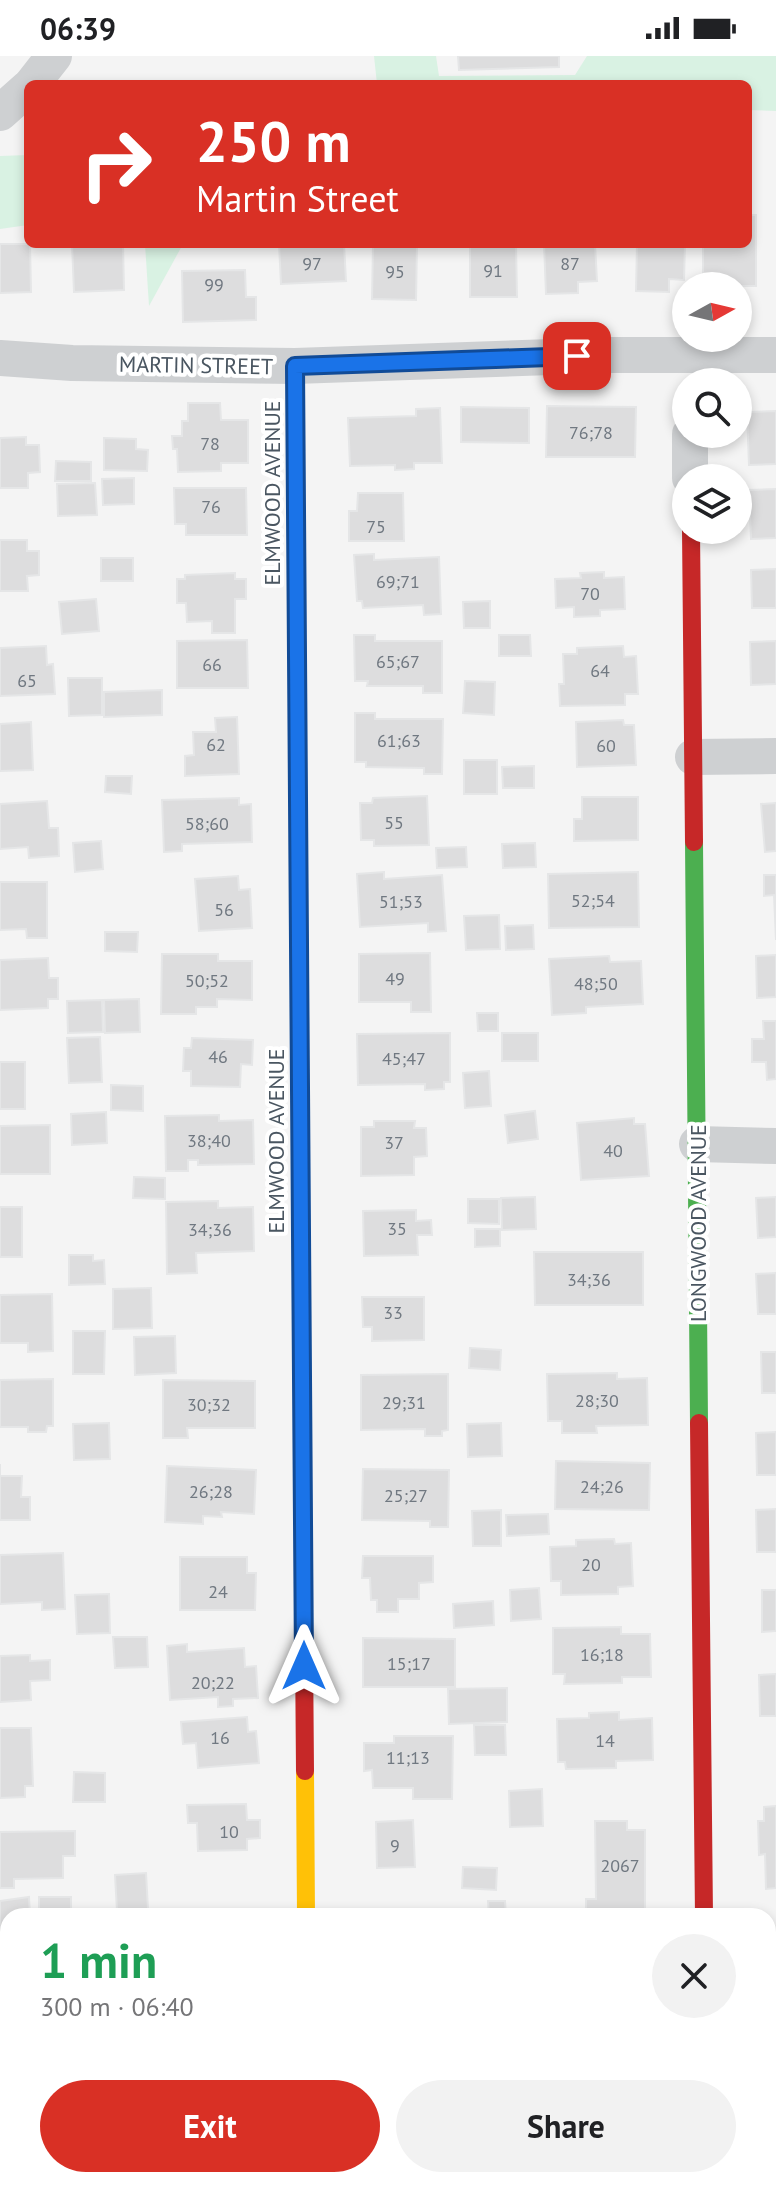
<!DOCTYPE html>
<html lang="en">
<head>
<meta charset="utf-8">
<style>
  body { margin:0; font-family:"PT Sans",sans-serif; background:#f2f2f2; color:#202124; height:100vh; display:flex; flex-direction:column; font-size:30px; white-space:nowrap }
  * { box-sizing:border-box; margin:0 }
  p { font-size:26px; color:#757577 }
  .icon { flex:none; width:44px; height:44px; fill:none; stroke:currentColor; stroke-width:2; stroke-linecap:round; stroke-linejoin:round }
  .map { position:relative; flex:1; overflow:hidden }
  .sheet { position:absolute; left:0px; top:1852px; width:776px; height:280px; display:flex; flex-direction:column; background:#fff; border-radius:24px 24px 0 0; box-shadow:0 4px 12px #0003 }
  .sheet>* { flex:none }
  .hud { position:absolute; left:24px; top:24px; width:728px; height:168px; border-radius:12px; box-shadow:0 4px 12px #0003; background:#d93025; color:#fff; overflow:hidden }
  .needle { width:52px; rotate:82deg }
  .controls { position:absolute; left:672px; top:216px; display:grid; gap:16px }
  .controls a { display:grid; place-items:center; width:80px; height:80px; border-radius:50%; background:#fff; box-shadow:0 4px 12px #0003; font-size:40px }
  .pin { position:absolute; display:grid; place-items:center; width:68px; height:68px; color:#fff; margin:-34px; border-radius:16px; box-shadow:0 4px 12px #0006 }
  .me { position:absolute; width:88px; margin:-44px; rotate:0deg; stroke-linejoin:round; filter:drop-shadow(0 0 6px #0008) }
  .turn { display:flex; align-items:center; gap:28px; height:168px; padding:0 40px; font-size:36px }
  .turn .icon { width:104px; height:104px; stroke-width:2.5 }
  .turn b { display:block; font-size:56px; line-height:68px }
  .round { display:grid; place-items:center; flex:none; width:84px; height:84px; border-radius:42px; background:#f2f2f2 }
  .headline { display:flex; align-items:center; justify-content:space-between; height:136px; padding:0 40px }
  h1 { font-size:48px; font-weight:700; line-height:60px; color:#1e9e55 }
  .primary-button { display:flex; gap:16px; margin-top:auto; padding:16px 40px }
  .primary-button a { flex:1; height:92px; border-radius:48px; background:#d93025; color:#fff; font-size:32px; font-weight:700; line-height:92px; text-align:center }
  .primary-button a+a { background:#f2f2f2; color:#202124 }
  .status { display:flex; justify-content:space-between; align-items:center; height:56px; padding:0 40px; background:#fff; direction:ltr }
  .status svg { height:22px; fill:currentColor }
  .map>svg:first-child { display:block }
  .green { fill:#d9f2e3 }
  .building { fill:#ddddde; stroke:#e5e6e7; stroke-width:2 }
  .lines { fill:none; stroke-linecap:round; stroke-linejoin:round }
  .street { stroke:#ced0d2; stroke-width:36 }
  .fast { stroke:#4caf50; stroke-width:18 }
  .slow { stroke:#ffc107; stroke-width:18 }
  .jam { stroke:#c62828; stroke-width:18 }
  .route-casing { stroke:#114b97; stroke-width:20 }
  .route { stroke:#1a73e8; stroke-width:14 }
  .labels { text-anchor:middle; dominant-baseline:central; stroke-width:8; stroke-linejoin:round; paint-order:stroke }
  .number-label { font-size:18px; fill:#707881 }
  .street-label { font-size:22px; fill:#4a5661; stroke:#fff }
</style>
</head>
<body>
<div class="status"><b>06:39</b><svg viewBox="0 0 49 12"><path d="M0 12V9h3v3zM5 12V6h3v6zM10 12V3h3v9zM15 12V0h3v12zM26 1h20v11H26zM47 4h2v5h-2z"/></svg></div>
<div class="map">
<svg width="776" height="2132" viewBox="0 0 776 2132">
  <rect width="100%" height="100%" fill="#f4f4f4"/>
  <g class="green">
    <polygon points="374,0 436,0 439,20 575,19 587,0 776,0 776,55 748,54 748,28 377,28"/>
    <polygon points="28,99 28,169 0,173 0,100"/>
    <polygon points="145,188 183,188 149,250"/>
  </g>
  <g class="building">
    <polygon points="458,0 559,0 559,11 459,14"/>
    <polygon points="748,159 756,159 756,230 703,230 703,188 748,188"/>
    <polygon points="0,188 30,188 31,236 0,237"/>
    <polygon points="72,188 123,188 124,234 74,236"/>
    <polygon points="279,188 344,188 346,225 281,228"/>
    <polygon points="373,188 417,188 416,244 372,243"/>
    <polygon points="470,188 516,188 517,241 470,241"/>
    <polygon points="544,188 595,188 597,225 578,226 578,237 546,238"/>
    <polygon points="637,188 685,188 684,224 669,223 669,236 636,235"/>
    <polygon points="245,214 246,241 256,241 256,264 183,266 182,215"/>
    <polygon points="188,347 220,347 221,364 248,364 248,407 221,407 221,415 178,416 177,393 173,393 172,380 182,380 182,365 188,365"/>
    <polygon points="547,350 636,351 635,401 546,401"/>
    <polygon points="461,351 529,352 529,387 461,386"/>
    <polygon points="440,352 442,407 414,407 414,413 395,414 395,409 350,410 348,362 416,360 416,353"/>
    <polygon points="776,355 776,408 749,409 747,356"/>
    <polygon points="26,381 26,389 39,389 40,416 28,417 28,432 0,432 0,382"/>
    <polygon points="104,382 136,383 136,393 148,394 147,415 104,414"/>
    <polygon points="56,405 91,406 91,425 55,425"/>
    <polygon points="134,422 134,448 103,449 102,423"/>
    <polygon points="95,427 97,459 58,460 57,428"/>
    <polygon points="174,432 246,432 247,479 186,479 186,468 175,468"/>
    <polygon points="776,433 776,482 751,483 749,434"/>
    <polygon points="358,437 403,437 404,485 349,485 349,455 357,455"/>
    <polygon points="0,484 27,484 27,495 39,495 39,519 27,520 28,535 0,535"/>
    <polygon points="374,498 374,504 439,501 441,558 424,559 423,549 363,552 362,545 357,545 354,499"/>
    <rect x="101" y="502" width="32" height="23"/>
    <polygon points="776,513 776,552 752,552 751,514"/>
    <polygon points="604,516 604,522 624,521 625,553 600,554 600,560 574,561 574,551 556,552 555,523 581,522 580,517"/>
    <polygon points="235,517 235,523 246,523 246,543 235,543 235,577 212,577 212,565 187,566 186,547 177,547 177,523 185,523 185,519"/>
    <polygon points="96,543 99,575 62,578 59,546"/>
    <polygon points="490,545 490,572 464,572 463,546"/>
    <polygon points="354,579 375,579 375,585 442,585 442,637 423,637 423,630 367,630 368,625 355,625"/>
    <polygon points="499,579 530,579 531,600 499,600"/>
    <polygon points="247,584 248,632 177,632 177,585"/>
    <polygon points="776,585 776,628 751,629 750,586"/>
    <polygon points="46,590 47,609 53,608 55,638 0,640 0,592"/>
    <polygon points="623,590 624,601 636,600 638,638 625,638 625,649 560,650 559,628 564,628 563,598 577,598 577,592"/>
    <polygon points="68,622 102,622 102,659 69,660"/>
    <polygon points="465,625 495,626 494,659 463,657"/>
    <polygon points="162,634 162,659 104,661 104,636"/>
    <polygon points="355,657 375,657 375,663 443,663 442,718 424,718 424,712 366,711 366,706 355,706"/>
    <polygon points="237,661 239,718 185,720 185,700 194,699 193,676 216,676 215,662"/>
    <polygon points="623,664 624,669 634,669 636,709 577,711 576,666"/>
    <polygon points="31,666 33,714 0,715 0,668"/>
    <rect x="464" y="704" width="33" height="34"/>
    <polygon points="534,710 534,732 503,732 502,711"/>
    <polygon points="106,720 132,720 131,738 105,736"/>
    <polygon points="427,740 429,789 374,790 374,784 361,784 360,747 372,747 373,742"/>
    <polygon points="582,741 638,741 638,784 574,785 574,763 582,763"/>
    <polygon points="239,742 239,749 251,748 252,786 182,788 182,795 164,796 162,744"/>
    <polygon points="47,745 49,772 58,772 59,800 29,802 28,791 0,793 0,748"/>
    <polygon points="776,747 776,795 765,796 761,748"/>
    <polygon points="101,785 103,813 75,816 73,787"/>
    <polygon points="535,787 536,811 503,812 502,788"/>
    <polygon points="466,791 467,811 437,812 436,792"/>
    <polygon points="384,816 384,823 442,819 446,875 428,876 428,867 360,871 357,818"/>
    <polygon points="638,816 639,871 549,872 548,818"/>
    <polygon points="764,819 776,819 776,884 774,839 764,840"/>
    <polygon points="238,820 239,834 250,833 252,872 199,875 195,823"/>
    <polygon points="0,826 47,826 47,882 27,882 26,873 0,874"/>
    <polygon points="499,859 500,893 466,894 464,860"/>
    <polygon points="533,869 534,893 506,894 505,870"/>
    <polygon points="105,876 138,876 137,896 105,895"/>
    <polygon points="430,897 431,956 411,956 411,946 359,946 359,898"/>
    <polygon points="162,898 218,898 218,905 252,905 252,944 217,943 217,951 196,951 196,958 161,958"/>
    <polygon points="776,899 776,941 757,942 756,900"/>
    <polygon points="609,900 610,906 641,905 643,948 586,951 586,957 552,959 549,903"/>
    <polygon points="48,902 49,922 58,922 58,943 48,943 48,952 0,954 0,904"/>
    <polygon points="139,943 140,976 105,977 104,944"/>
    <polygon points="102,944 103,976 68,977 67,945"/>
    <polygon points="477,957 498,957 498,975 478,975"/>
    <polygon points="763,965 776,965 776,1023 767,1024 766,1006 752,1006 752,983 764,983"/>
    <polygon points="450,977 450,1026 444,1026 444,1033 425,1034 425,1028 358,1029 357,978"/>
    <rect x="502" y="977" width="36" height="28"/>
    <polygon points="100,981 102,1026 69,1027 67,982"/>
    <polygon points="192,982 253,984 252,1009 241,1008 240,1031 191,1030 191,1015 183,1015 184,992 191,992"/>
    <rect x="0" y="1006" width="25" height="47"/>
    <polygon points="489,1015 491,1050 465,1052 463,1017"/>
    <polygon points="111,1029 143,1030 143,1055 111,1054"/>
    <polygon points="535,1055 538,1083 508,1087 505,1059"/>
    <polygon points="106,1056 107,1087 72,1089 71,1058"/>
    <polygon points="219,1059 219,1065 253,1064 254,1108 198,1109 198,1104 188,1104 188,1115 166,1115 165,1060"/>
    <polygon points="634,1062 634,1068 645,1068 649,1120 581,1124 577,1067"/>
    <polygon points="374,1065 415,1065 414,1072 426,1072 427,1100 414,1101 414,1119 361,1120 361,1071 374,1071"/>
    <polygon points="50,1069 50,1118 0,1118 0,1070"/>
    <polygon points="134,1121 165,1122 165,1143 133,1142"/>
    <polygon points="535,1141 536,1173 502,1174 501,1142"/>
    <polygon points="776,1141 776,1181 758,1182 756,1142"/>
    <polygon points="468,1143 499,1143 499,1168 468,1167"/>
    <polygon points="218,1145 218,1152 253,1151 254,1195 196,1197 197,1217 167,1218 166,1146"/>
    <rect x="0" y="1151" width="22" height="50"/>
    <polygon points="416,1154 416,1165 431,1164 432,1179 417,1179 418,1199 364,1200 363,1155"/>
    <polygon points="475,1173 500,1173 500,1190 475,1191"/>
    <polygon points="534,1196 643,1196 643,1249 535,1249"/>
    <polygon points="69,1199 93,1199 93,1205 104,1204 105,1228 69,1229"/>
    <polygon points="776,1217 776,1258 758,1258 756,1218"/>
    <polygon points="151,1232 152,1272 113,1273 113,1233"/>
    <polygon points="52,1238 53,1295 28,1296 28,1287 0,1287 0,1239"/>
    <polygon points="362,1241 424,1241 424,1284 372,1285 372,1271 363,1271"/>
    <polygon points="73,1275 105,1275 104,1318 73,1318"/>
    <polygon points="175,1280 176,1317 135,1319 134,1281"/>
    <polygon points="470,1292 501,1294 500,1314 469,1312"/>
    <polygon points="761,1296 776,1296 776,1337 762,1337"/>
    <polygon points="617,1317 617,1323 647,1322 648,1369 596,1370 597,1377 562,1377 562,1365 548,1365 547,1318"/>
    <polygon points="448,1318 448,1374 442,1375 442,1380 425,1380 425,1373 361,1374 361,1319"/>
    <polygon points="53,1323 53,1370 47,1370 46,1376 28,1376 28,1371 0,1371 0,1324"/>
    <polygon points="163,1324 255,1325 255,1372 187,1372 188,1382 163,1382"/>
    <polygon points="109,1367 110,1403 74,1404 73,1368"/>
    <polygon points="501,1367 502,1400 468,1401 467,1368"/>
    <polygon points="776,1376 776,1419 757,1419 756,1377"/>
    <polygon points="556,1405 650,1407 649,1454 555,1453"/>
    <polygon points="0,1408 0,1420 22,1420 21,1441 30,1441 30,1464 0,1464"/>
    <polygon points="167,1410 256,1414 254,1458 221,1456 222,1461 203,1460 203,1468 165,1466"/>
    <polygon points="363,1413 449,1414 448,1471 430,1471 430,1465 362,1464"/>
    <polygon points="776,1453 776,1496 757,1496 756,1454"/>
    <polygon points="501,1454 501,1490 473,1490 472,1455"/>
    <polygon points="548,1458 549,1478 507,1480 506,1459"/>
    <polygon points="614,1483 615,1488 631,1487 633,1530 618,1531 618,1538 561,1539 561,1525 551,1525 550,1491 576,1490 576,1484"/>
    <polygon points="63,1497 65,1553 42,1554 42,1546 0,1548 0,1499"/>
    <polygon points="363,1500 433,1500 433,1526 419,1527 419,1543 398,1543 398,1556 377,1556 377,1544 371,1544 370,1522 362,1522"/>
    <polygon points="180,1501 247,1501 247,1517 256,1517 255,1554 180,1554"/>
    <polygon points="539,1532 541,1563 511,1565 510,1534"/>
    <polygon points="762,1534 776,1534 776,1575 762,1576"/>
    <polygon points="109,1538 110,1577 77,1578 75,1539"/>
    <polygon points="493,1545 494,1569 454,1572 453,1548"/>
    <polygon points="621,1571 621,1578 650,1578 651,1621 622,1621 622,1627 564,1628 565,1618 553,1618 553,1572"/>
    <polygon points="113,1581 147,1581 148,1611 115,1612"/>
    <polygon points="363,1582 455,1583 455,1631 363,1631"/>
    <polygon points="187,1588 187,1596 244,1592 245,1611 256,1610 258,1642 233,1643 233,1650 218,1651 218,1641 170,1644 167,1590"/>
    <polygon points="30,1599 30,1605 50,1604 50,1624 30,1625 31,1644 0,1646 0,1600"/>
    <polygon points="776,1618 776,1660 760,1660 759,1619"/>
    <polygon points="507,1632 507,1666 449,1668 448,1633"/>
    <polygon points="619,1656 619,1664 652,1662 653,1704 616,1705 616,1712 566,1713 565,1706 558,1706 557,1663 589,1662 589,1657"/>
    <polygon points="247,1661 248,1676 256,1675 259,1707 198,1712 196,1687 183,1688 181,1666"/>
    <polygon points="474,1669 505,1669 506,1699 475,1699"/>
    <polygon points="0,1672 31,1672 33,1730 25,1730 25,1741 0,1742"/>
    <polygon points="394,1680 453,1680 452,1743 413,1743 413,1732 373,1732 372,1714 364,1715 364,1687 394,1687"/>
    <polygon points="74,1716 105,1717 105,1746 73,1746"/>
    <polygon points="542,1733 543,1770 510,1771 509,1735"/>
    <polygon points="246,1748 247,1764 260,1764 260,1782 247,1783 247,1794 198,1795 197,1767 188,1767 187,1749"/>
    <polygon points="776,1750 776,1832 766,1833 765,1798 759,1799 758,1765 764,1765 764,1751"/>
    <polygon points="413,1764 415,1811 377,1812 376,1766"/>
    <polygon points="595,1765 627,1765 627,1774 645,1774 645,1860 586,1860 586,1843 596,1843"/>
    <polygon points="75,1775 75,1800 63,1800 63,1822 14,1823 14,1832 0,1832 0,1776"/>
    <polygon points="463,1811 497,1812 496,1834 462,1832"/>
    <polygon points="146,1817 148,1853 117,1855 115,1819"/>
    <polygon points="29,1841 30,1860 8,1860 8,1875 0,1876 0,1845"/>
    <rect x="39" y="1841" width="32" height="19"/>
    <polygon points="488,1845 505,1845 506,1860 489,1860"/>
    <rect x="0" y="1921" width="8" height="85"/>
    <polygon points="774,2027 776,2039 776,2132 764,2132 763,2124 768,2124 768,2028"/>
    <polygon points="213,2124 236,2124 258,2128 257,2132 212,2132"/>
    <polygon points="364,2124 418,2124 416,2132 362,2132"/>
    <polygon points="584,2124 638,2124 639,2132 586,2132"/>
    <polygon points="684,2124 725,2124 726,2132 685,2132"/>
  </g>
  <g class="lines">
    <g class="street">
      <polyline points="32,28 54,0"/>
      <polyline points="0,57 28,32"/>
      <polyline points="0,302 72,307 295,310 608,299 776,299"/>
      <polyline points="690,378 690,422"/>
      <polyline points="693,701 776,700"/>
      <polyline points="697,1088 776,1090"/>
      <polyline points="483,2132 484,2124"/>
    </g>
    <g class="fast">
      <polyline points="295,310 298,714"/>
      <polyline points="694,786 699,1367"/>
    </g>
    <g class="slow">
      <polyline points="298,714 302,1337"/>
      <polyline points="305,1715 306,1860"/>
      <polyline points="0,2087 8,2085"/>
    </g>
    <g class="jam">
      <polyline points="691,474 694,786"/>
      <polyline points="302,1337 305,1715"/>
      <polyline points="699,1367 704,1860"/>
      <polyline points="768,1937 776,1936"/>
    </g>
  </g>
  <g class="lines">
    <g class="route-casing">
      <polyline id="route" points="304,1610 295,310 577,300"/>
    </g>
    <use href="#route" class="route"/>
  </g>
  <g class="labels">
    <g class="number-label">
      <text x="312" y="207">97</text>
      <text x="570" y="207">87</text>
      <text x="493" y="214">91</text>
      <text x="395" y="215">95</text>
      <text x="214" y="228">99</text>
      <text x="591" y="376">76;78</text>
      <text x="210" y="387">78</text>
      <text x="211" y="450">76</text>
      <text x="376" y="470">75</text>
      <text x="398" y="525">69;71</text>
      <text x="590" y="537">70</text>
      <text x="398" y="605">65;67</text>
      <text x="212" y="608">66</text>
      <text x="600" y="614">64</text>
      <text x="27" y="624">65</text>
      <text x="399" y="684">61;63</text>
      <text x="216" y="688">62</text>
      <text x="606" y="689">60</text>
      <text x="394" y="766">55</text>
      <text x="207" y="767">58;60</text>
      <text x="593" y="844">52;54</text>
      <text x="401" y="845">51;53</text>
      <text x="224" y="853">56</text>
      <text x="395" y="922">49</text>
      <text x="207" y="924">50;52</text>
      <text x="596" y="927">48;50</text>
      <text x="218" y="1000">46</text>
      <text x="404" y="1002">45;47</text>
      <text x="209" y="1084">38;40</text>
      <text x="394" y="1086">37</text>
      <text x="613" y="1094">40</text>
      <text x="397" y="1172">35</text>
      <text x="210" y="1173">34;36</text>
      <text x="589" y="1223">34;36</text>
      <text x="393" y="1256">33</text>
      <text x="597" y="1344">28;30</text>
      <text x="404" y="1346">29;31</text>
      <text x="209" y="1348">30;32</text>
      <text x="602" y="1430">24;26</text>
      <text x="211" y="1435">26;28</text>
      <text x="406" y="1439">25;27</text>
      <text x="591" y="1508">20</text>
      <text x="218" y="1535">24</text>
      <text x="602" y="1598">16;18</text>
      <text x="409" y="1607">15;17</text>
      <text x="213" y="1626">20;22</text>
      <text x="220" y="1681">16</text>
      <text x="605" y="1684">14</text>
      <text x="408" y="1701">11;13</text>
      <text x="229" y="1775">10</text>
      <text x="395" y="1789">9</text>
      <text x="620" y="1809">2067</text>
    </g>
    <g class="street-label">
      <text transform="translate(196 309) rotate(1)">MARTIN STREET</text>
      <text transform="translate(272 437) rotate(-90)">ELMWOOD AVENUE</text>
      <text transform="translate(276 1085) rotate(-90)">ELMWOOD AVENUE</text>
      <text transform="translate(698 1167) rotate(-90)">LONGWOOD AVENUE</text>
    </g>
  </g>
</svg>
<div class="controls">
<a><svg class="needle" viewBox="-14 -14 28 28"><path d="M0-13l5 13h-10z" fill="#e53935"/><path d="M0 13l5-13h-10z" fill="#757577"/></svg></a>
<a><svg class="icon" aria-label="search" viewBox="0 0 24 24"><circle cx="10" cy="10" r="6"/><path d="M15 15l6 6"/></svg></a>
<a><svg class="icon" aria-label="layers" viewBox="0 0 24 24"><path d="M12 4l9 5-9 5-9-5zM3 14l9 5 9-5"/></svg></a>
</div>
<div class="pin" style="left:577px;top:300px;background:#d93025"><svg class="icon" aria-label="arrive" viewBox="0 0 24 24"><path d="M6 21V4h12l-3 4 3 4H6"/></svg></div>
<svg class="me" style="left:304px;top:1610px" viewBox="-20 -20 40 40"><path d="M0-17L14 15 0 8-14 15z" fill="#1a73e8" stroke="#fff" stroke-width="4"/></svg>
<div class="hud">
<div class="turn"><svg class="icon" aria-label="right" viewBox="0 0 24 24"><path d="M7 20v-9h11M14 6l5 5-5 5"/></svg><div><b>250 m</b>Martin Street</div></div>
</div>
<section class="sheet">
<div class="headline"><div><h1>1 min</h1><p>300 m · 06:40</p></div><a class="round"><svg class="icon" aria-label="close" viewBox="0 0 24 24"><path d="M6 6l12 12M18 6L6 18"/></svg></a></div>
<div class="primary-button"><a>Exit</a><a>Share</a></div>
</section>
</div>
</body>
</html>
